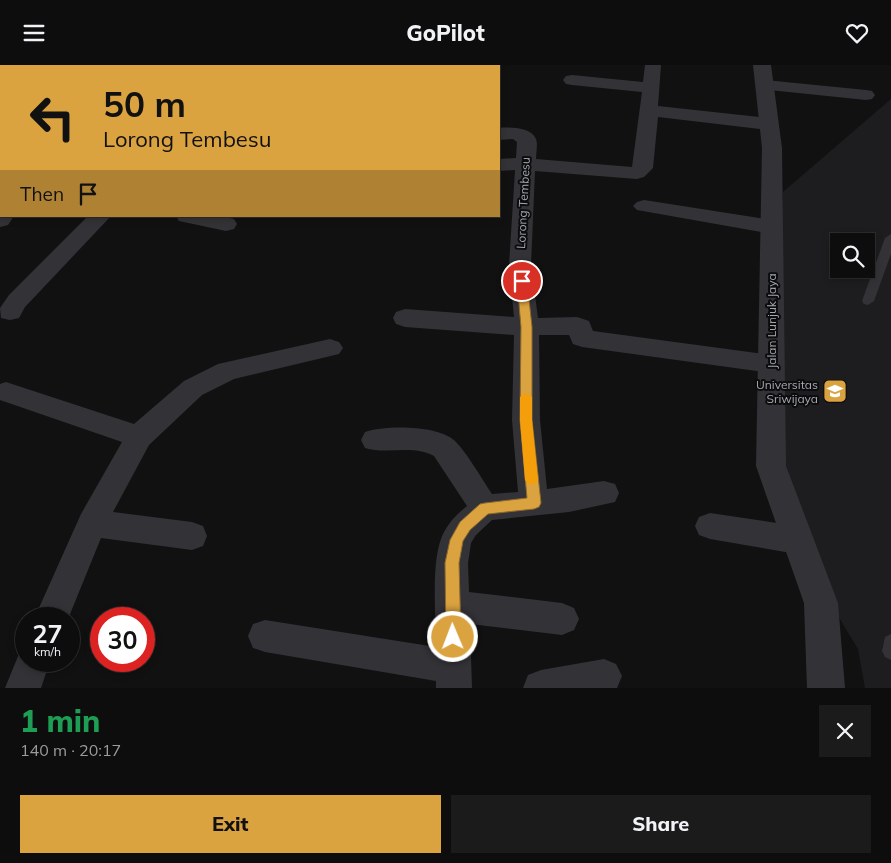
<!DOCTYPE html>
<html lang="en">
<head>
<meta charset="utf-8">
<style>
  body { margin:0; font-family:Mulish,sans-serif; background:#1b1b1c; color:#f1f3f6; height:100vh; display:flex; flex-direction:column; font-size:19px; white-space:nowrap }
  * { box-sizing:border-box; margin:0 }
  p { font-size:16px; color:#9a9c9e }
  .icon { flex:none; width:28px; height:28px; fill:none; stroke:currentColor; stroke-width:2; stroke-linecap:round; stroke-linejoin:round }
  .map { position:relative; height:623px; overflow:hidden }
  .drawer { display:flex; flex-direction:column; background:#0d0d0e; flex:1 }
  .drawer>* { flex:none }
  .top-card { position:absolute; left:0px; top:0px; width:500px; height:152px; box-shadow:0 2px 8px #0003,0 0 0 1px #2d2d2e; background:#dba340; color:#111; overflow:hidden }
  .buttons { position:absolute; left:830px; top:168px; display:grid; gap:10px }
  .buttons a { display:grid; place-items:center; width:45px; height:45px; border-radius:0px; background:#0d0d0e; box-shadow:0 2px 8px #0003,0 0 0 1px #2d2d2e; font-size:25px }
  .speed { position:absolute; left:15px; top:542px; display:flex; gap:10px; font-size:25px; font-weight:700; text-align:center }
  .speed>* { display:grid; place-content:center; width:65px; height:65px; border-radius:50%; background:#0d0d0e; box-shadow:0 2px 8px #0003,0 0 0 1px #2d2d2e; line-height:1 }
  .speed small { font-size:12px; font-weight:400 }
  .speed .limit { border:8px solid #d22; background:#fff; color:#111 }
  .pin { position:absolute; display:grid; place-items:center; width:42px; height:42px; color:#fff; margin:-21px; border:2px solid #fff; border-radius:50%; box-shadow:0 1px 5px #0007 }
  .me { position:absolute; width:55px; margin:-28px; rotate:359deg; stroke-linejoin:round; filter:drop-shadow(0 0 4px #0008) }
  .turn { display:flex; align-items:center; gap:18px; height:105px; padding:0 20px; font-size:22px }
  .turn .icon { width:65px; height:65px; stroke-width:2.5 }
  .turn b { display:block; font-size:35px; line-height:42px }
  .then { display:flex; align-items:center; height:48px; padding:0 20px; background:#0003; gap:10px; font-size:19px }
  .round { display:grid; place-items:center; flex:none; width:52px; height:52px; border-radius:0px; background:#1b1b1c }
  .head { display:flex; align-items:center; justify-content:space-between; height:85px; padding:0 20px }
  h1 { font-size:30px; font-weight:800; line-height:38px; color:#1e9e55 }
  .cta { display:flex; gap:10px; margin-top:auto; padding:10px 20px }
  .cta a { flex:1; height:58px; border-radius:0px; background:#dba340; color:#111; font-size:20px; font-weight:800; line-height:58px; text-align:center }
  .cta a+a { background:#1b1b1c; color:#f1f3f6 }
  header { display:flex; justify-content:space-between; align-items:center; height:65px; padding:0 20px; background:#0d0d0e; font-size:22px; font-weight:800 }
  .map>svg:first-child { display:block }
  .built { fill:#1d1d1f; fill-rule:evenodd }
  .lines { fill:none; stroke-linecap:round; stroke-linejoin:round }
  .service { fill:#333337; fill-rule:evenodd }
  .minor { fill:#333337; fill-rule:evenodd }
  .tertiary { fill:#333337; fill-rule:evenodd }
  .route { fill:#dba340; stroke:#8e6a2a }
  .slow { fill:#f59e0b }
  .labels { text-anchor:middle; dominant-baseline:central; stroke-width:4; stroke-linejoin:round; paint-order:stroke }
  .street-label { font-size:12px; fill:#a4a8b1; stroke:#0c0c0d }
  .poi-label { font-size:12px; fill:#a4a8b1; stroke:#0c0c0d; text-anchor:end }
</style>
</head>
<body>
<header><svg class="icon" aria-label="menu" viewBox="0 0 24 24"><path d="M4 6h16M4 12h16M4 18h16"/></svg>GoPilot<svg class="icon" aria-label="heart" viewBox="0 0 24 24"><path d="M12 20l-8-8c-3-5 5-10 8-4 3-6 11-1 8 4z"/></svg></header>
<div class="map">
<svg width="891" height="623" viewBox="0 0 891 623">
  <rect width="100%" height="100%" fill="#111112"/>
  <path class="built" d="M891,34V623H865L858,584L817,516L779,399L783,127ZM839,176H866V204H839Z"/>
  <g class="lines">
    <g class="service">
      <polygon points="1,13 1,19 0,20 0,14"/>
      <polygon points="891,169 891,189 874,236 868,240 864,239 862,236 885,173"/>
      <polygon points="891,569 891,595 885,592 882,586 885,572"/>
    </g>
    <g class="minor">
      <polygon points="0,0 8,0 9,1 1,1 0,7"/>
      <polygon points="58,0 74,0 75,1 58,1"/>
      <path d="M645,0H661L658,41L769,53L776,55L778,59L776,63L769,65L658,52L653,103L644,112L637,114L535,106L531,200L538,253L577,252L589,256L593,266L771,290L780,292L784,299L780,306L771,308L582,282L573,279L569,270H539L540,355L547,424L604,416L615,419L619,428L615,437L569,447L492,455L476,470L471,478L468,498L469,527L562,538L574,543L579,554L574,565L562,570L470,559L472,623H436V616L265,587L253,583L248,571L253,559L265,555L436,582C436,552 431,501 441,474C446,460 456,450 467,441L434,391C412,379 388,390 365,383L361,375L365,367C386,360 438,360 455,376C467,388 482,414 492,429L518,427L512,355L514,270L405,262L396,259L393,253L396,247L405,244L514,252L509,200L515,105L499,106V94L516,93L517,77L513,74L499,75V63C509,62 531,62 536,74C538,79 536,88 536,94L632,102L642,27L572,20L566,19L563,15L566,11L572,10L643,17Z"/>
      <polygon points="765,15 866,25 872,26 875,30 872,34 866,35 759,24 756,20 759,16"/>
      <polygon points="644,135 772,155 780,157 783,162 780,167 772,169 637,145 633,141 637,137"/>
      <polygon points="0,145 1,151 14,151 8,160 0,162"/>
      <polygon points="88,151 111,151 25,242 19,253 10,255 1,253 0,243 9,230"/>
      <polygon points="176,151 221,151 234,154 237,159 234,164 226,166 179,156"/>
      <polygon points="330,274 339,277 343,283 339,289 234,314 202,330 149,380 113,447 192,457 203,461 207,471 203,481 192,485 101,473 68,554 34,554 81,449 122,377 0,335 0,319 6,317 134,359 184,316 218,299"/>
      <polygon points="710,448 797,461 808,465 813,475 808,485 797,489 710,474 699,470 695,461 699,452"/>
      <polygon points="26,582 26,596 50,596 41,623 5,623 21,584"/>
      <polygon points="604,594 616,599 622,611 617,623 523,623 528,610 541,605"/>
    </g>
    <polygon class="tertiary" points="753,0 771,0 782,83 786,401 838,538 845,623 807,623 804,538 756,401 762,83"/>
  </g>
  <polygon class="route" points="522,212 527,216 532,262 532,355 541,438 539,442 534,444 488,449 470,465 463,476 459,498 461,572 458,577 453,579 448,577 446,572 445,498 450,475 460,457 480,439 485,438 527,433 520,355 521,262 517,216"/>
  <polygon class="slow" points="526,328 532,332 532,355 538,415 536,418 531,420 527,418 525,415 520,355 520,332"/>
  <defs>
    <g id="university-square" transform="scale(1.25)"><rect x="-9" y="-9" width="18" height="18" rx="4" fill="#dba340" stroke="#0c0c0d"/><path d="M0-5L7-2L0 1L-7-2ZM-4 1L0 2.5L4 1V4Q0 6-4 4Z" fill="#fff"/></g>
  </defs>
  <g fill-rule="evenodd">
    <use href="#university-square" x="835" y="326"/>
  </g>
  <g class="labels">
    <g class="street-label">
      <text transform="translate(523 138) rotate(-87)">Lorong Tembesu</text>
      <text transform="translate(771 256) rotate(-90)">Jalan Lunjuk Jaya</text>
    </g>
    <g class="poi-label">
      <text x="818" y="319">Universitas<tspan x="818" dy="14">Sriwijaya</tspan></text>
    </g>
  </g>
</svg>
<div class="buttons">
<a><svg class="icon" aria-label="search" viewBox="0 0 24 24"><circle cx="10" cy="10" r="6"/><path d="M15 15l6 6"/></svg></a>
</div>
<div class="speed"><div>27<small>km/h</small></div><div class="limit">30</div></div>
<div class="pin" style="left:522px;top:216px;background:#d93025"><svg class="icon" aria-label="arrive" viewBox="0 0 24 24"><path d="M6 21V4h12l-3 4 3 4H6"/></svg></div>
<svg class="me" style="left:453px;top:572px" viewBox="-20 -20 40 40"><circle r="17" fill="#dba340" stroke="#fff" stroke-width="3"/><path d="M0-11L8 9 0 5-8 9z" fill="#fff"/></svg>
<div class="top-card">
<div class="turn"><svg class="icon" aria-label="left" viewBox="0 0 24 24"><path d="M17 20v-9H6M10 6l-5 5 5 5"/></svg><div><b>50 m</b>Lorong Tembesu</div></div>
<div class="then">Then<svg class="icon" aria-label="arrive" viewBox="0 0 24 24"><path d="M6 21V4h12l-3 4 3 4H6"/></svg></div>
</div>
</div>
<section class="drawer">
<div class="head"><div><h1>1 min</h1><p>140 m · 20:17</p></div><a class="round"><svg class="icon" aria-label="close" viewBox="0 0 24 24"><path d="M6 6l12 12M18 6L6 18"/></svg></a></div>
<div class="cta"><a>Exit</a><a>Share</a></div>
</section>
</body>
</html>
